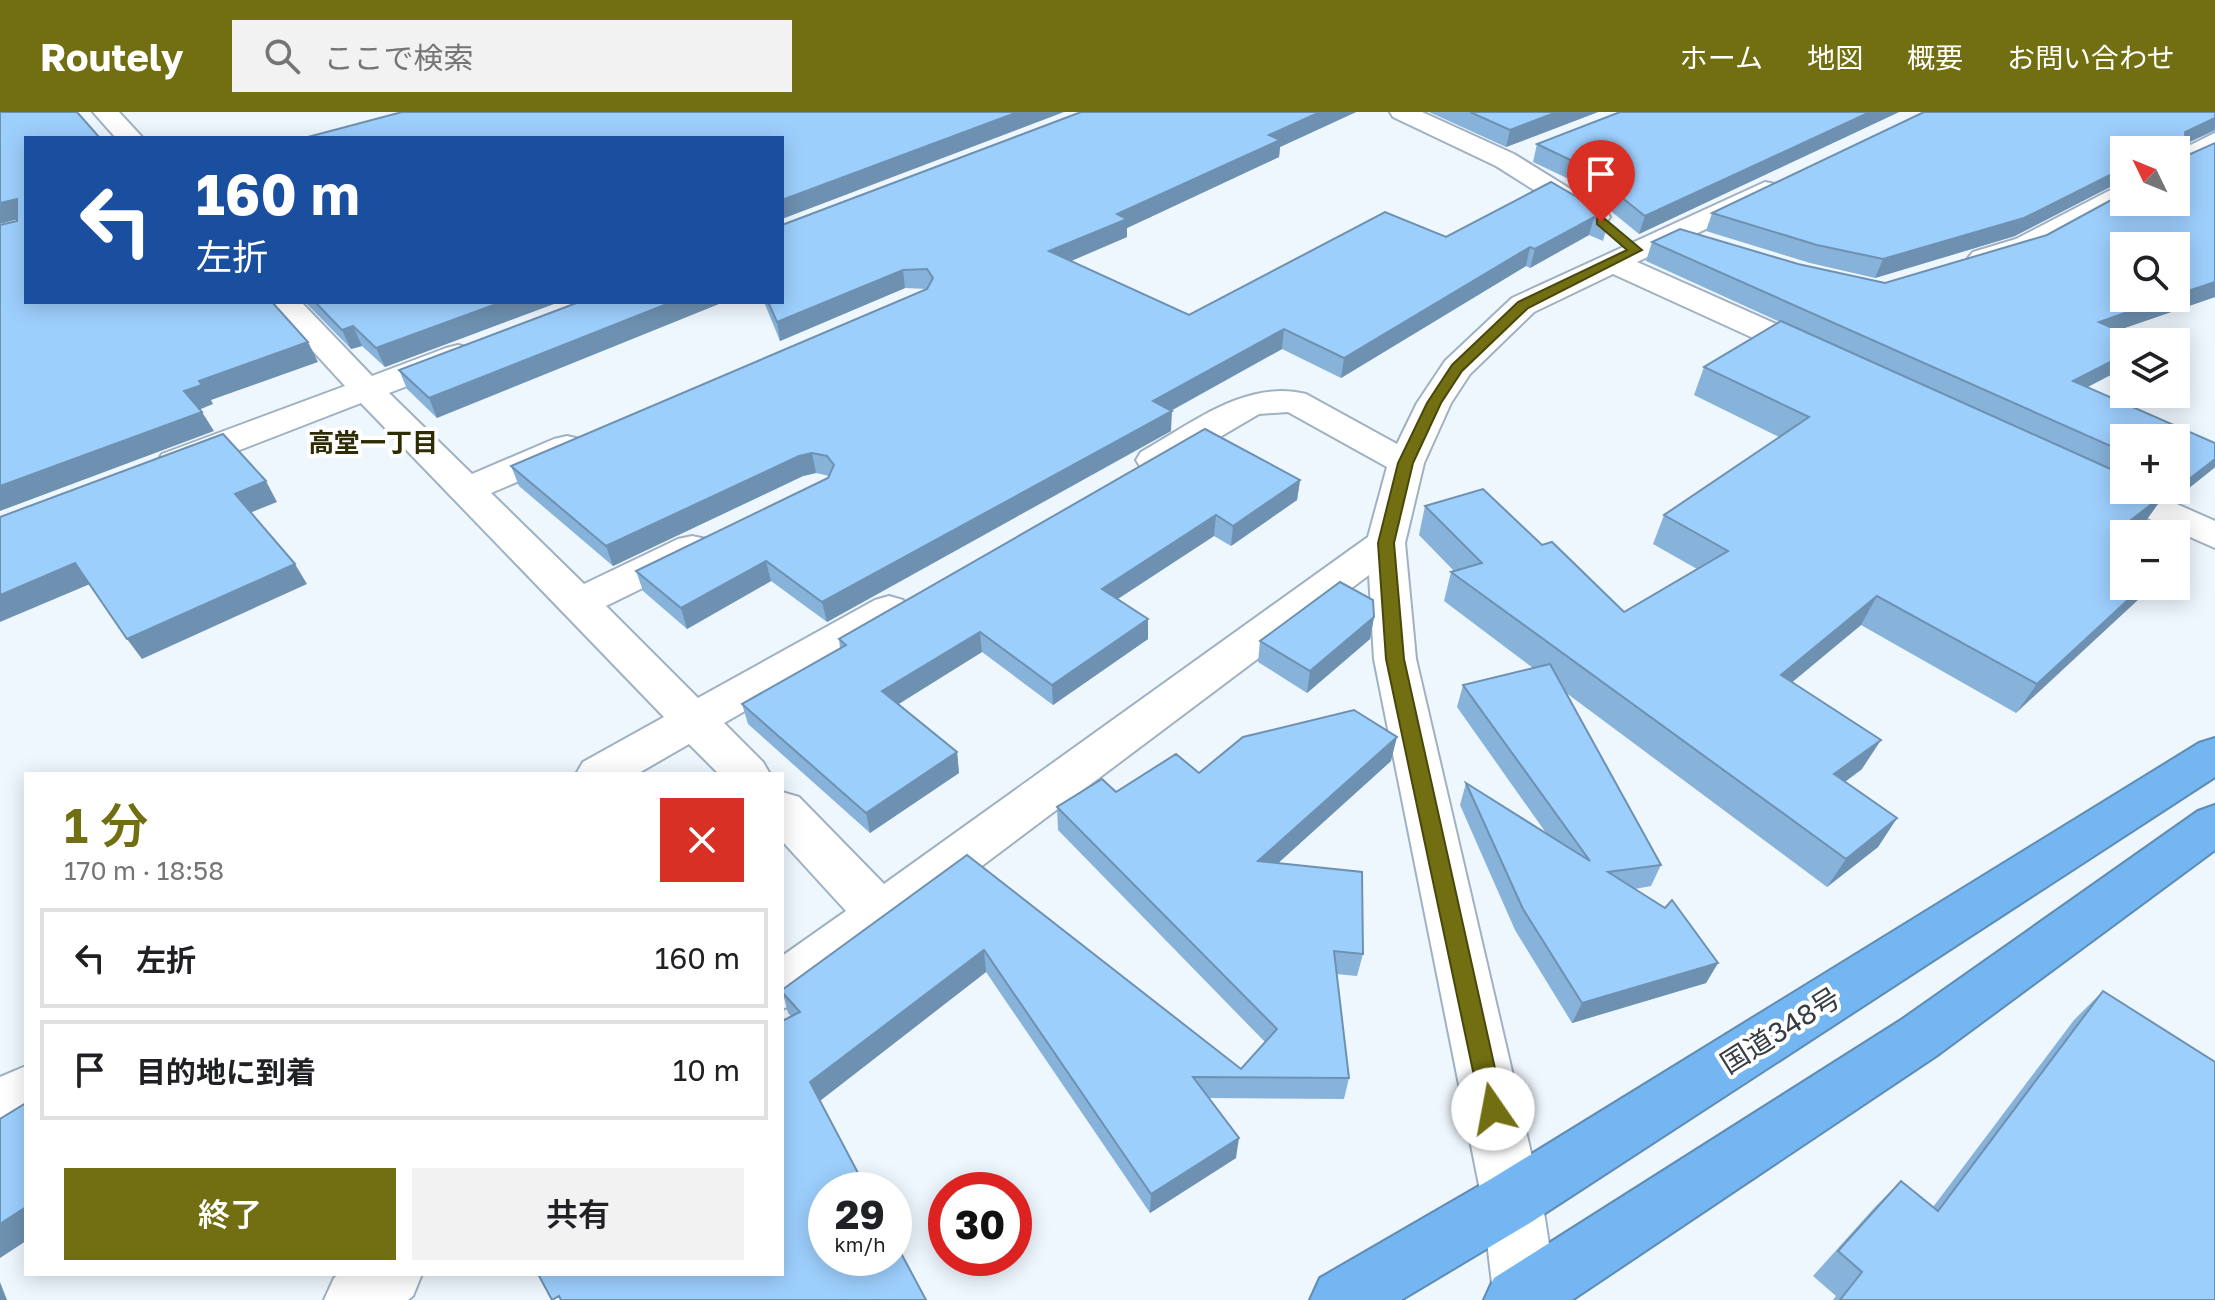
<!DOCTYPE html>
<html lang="ja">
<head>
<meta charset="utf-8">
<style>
  body { margin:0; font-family:"Golos Text","Noto Sans JP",sans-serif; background:#f2f2f2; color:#202124; height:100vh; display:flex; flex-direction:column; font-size:30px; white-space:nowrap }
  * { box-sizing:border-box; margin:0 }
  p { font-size:26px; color:#757577 }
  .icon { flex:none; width:44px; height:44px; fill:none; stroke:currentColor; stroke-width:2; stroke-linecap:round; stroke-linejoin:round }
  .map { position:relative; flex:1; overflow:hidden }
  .sheet { position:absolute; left:24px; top:660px; width:760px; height:504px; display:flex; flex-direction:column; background:#fff; border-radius:0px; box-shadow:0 4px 20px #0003 }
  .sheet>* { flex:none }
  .banner { position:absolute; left:24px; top:24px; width:760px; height:168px; border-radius:0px; box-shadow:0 4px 20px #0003; background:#1a4fa0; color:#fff; overflow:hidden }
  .needle { width:52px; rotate:313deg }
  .controls { position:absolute; left:2110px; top:24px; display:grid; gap:16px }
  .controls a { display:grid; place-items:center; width:80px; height:80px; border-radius:0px; background:#fff; box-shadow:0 4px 20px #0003; font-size:40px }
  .speed { position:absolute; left:808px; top:1060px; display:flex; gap:16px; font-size:40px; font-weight:700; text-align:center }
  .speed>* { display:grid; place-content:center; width:104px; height:104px; border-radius:50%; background:#fff; box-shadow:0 4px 20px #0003; line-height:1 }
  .speed small { font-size:20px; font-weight:400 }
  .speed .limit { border:12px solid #d22; background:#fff; color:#111 }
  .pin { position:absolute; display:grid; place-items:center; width:68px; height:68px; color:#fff; margin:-82px -34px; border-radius:50% 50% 50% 0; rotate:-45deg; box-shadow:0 0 8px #0007 }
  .pin .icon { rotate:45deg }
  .me { position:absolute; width:88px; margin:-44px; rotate:348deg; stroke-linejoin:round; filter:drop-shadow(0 0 6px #0008) }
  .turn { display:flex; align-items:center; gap:28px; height:168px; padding:0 40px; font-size:36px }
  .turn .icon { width:104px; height:104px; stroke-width:2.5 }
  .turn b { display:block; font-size:56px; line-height:68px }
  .round { display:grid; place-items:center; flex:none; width:84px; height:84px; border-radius:0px; background:#f2f2f2 }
  .overview { display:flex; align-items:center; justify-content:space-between; height:136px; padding:0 40px }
  h1 { font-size:48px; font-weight:600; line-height:60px; color:#716f11 }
  .cta { display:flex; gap:16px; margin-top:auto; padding:16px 40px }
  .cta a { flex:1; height:92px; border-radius:0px; background:#716f11; color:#fff; font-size:32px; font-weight:600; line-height:92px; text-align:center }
  .cta a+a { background:#f2f2f2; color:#202124 }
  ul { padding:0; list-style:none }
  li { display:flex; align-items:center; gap:24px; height:100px; margin:0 16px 12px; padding:0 24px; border:4px solid #e0e0e0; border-radius:0px }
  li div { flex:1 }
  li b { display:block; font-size:30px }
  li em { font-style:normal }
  header { display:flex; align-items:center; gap:48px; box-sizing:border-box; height:112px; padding:0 40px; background:#716f11; color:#fff }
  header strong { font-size:38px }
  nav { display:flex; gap:44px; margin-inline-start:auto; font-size:28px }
  .search { width:560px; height:72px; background:#f2f2f2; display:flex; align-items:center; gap:20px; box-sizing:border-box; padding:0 28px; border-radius:0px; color:#757577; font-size:30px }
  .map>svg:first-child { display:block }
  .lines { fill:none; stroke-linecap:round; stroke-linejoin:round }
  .minor-casing { stroke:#9fb1c2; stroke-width:4 }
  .highway-casing { stroke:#5e8cb5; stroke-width:4 }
  .minor { fill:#fff; fill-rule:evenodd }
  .highway { fill:#73b6f2; fill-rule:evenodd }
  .wall { fill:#87b2da; fill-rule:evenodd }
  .shaded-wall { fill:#6e91b1 }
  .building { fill:#9dcffd; stroke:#6e91b1; stroke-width:2 }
  .route { fill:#716f11; stroke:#49480b; stroke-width:2 }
  .labels { text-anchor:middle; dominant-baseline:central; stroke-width:8; stroke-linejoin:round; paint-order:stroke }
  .neighbourhood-label { font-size:26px; font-weight:bold; fill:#2d2c02; stroke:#fff }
  .near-street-label { font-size:28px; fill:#363e45; stroke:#fff }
</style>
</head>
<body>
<header>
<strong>Routely</strong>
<div class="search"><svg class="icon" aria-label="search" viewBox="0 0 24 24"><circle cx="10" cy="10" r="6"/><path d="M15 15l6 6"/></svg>ここで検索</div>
<nav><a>ホーム</a><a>地図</a><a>概要</a><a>お問い合わせ</a></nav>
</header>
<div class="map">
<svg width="2215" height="1188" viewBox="0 0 2215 1188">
  <rect width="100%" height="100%" fill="#eff7fe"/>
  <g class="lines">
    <g class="minor-casing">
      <g id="minor">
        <polygon points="93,0 119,0 143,26 116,26"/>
        <polygon points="1390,0 1422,0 1514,42 1606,99 1610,105 1606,111 1596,113 1586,111 1496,54 1393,5"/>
        <polygon points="2215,21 2215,40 2176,59 2176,40"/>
        <path d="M1765,70L1775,72L1779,78L1775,84L1637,150L1830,236L1834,243L1830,250L1818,253L1806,250L1613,162L1534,200L1470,262L1451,291L1424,351L1405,431L1416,547L1542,1088L1558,1188H1494L1482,1088L1374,547L1369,463L801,890L782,897V844L846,799L782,729V680L799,685L884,772L1368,425L1387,355L1288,300L1259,302L1167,356L1154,359L1141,356L1136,348L1141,340C1191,312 1246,267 1306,282L1397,332L1417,291L1445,249L1512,186Z"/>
        <path d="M2124,71V90C2090,109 2011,162 1973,152L1968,146L1973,140L2016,127Z"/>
        <polygon points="268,190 301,190 372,264 446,236 458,233 470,236 474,243 470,250 389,281 472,362 554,327 567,324 580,327 585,335 580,343 491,381 584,472 678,427 692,424 706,427 711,436 706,445 606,494 698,586 875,488 889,484 903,488 909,498 903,508 724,611 763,650 770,662 719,662 689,632 637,662 576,662 583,650 664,605 361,291 188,358 175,361 162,358 157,350 162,342 345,274"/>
        <polygon points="2099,360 2124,369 2124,378 2145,378 2215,409 2215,436 2086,379 2081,371 2086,363"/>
        <polygon points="26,954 26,1009 0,1020 0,965"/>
        <polygon points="339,1162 422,1162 413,1184 408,1188 324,1188 334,1166"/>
      </g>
    </g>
    <g class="highway-casing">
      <g id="highway">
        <polygon points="2215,626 2215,665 1533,1109 1401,1188 1310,1188 1320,1166 1491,1067 2199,631"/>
        <polygon points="2215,693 2215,738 1939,942 1572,1188 1484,1188 1494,1166 1901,908 2198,699"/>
      </g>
    </g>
    <use href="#minor" class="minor"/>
    <use href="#highway" class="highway"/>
  </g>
  <g class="wall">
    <polygon points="1081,0 1356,0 1280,35 1279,45 1127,116 1127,125 1071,149 1189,203 1446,125 1551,70 1608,111 1603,129 1589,123 1530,156 1526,154 1341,266 1282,237 1171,299 1171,319 827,510 771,469 687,517 643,479 636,459 828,366 829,364 816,361 803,364 613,454 519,374 511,354 927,177 905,176 780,229 764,190 782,190"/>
    <polygon points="1429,0 1598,0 1506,35"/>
    <polygon points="1620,0 1899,0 1639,122 1596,87 1574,74 1575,70 1533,50 1537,32"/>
    <path d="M2215,0V19L2185,32L2186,44L2215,185L2118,218L2124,230V256L2087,275L2215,331V355L2174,388L2164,383L2145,410L2133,420L2124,474L2016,601L1861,513L1792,570L1862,657L1845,670L1897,706L1878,735L1827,775L1565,580L1661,753L1651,774L1635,777L1718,851L1706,871L1572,911L1515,818L1460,693L1466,671L1546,721L1457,595L1463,573L1533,556L1444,489L1451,460L1454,459L1419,423L1425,394L1542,433L1624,500L1697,457L1653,432L1664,403L1779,325L1694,283L1704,255L1780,210L1646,149L1652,130L1798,152L1885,171L2176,90L2124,38L2015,124L1875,166L1810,151L1706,119L1712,101ZM2124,326H2176V378H2124Z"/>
    <polygon points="305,190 559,190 385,255 362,234 351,237"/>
    <polygon points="579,190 437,306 407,277 399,258"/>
    <polygon points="1300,368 1297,388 1231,434 1214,424 1118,487 1148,507 1148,527 1053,593 982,540 898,592 957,640 959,661 870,721 748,612 742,592 840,536 839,527"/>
    <polygon points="1374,505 1370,527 1307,581 1258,550 1260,529"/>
    <polygon points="1391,649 1278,751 1363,842 1357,864 1336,862 1349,966 1344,987 1209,986 1236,1046 1150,1101 986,860 820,989 552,1188 791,904 788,901 782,878 967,743 1241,957 1265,930 1058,718 1057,695 1199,661"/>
    <polygon points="2103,879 2215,1188 1833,1188 1836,1184 1813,1164 1875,1095 1901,1069 1933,1095 2074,908"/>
  </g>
  <g class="shaded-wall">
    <polygon points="1018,0 1064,0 782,107 782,88"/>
    <polygon points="1320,0 1356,0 1280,35 1279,45 1127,116 1127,125 1050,158 1049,139 1269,23"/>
    <polygon points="1557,0 1598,0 1506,35 1510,18"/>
    <polygon points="1870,0 1899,0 1639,122 1645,104"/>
    <polygon points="2215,6 2215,16 2214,18 2175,37 2185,20"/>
    <polygon points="2124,56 2124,68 2015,124 1875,166 1883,147"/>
    <polygon points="17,87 26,105 0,112 0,91"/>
    <polygon points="1594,105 1589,123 1530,156 1535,137"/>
    <polygon points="1530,135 1526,154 1341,266 1344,246"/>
    <polygon points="903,158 905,176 780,229 777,210"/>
    <polygon points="2215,170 2215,185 2087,229 2099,210 2168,186 2176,186 2176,183"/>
    <polygon points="502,190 559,190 385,255 376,236"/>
    <polygon points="672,190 724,190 437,306 429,286"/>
    <polygon points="353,214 362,234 351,237 342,218"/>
    <polygon points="1284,217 1282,237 1152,309 1153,289"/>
    <polygon points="308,230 318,250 211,288 213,292 196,299 184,279 199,269"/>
    <polygon points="2124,243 2124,256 2061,289 2073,269"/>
    <polygon points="1172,299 1171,319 827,510 822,490"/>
    <polygon points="202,300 214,319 0,399 0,374"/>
    <polygon points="812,341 816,361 803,364 613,454 606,434 799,344"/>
    <polygon points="2215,347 2215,355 2213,357 2174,388 2188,368"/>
    <polygon points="1300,368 1297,388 1231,434 1233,414"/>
    <polygon points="266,369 277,390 247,402 235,382"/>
    <polygon points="2166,381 2145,410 2130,422 2122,415"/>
    <polygon points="1216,403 1214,424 1102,497 1102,477"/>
    <polygon points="766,449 771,469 687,517 681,496"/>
    <polygon points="75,451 90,472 0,510 0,483"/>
    <polygon points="295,452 307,472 142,547 127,527"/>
    <polygon points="2143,474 2153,474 2016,601 2037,572"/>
    <polygon points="1877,484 1861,513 1766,592 1781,563"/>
    <polygon points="1374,505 1370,527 1307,581 1310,559"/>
    <polygon points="1148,507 1148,527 1053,593 1052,573"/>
    <polygon points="980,520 982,540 886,600 882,579"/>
    <polygon points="1397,625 1391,649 1255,772 1258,749"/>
    <polygon points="1881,628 1862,657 1816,691 1834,662"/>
    <polygon points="957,640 959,661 870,721 866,701"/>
    <polygon points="1897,706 1878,735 1827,775 1846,747"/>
    <polygon points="984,838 986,860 817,991 810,970"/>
    <polygon points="1718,851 1706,871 1572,911 1582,891"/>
    <polygon points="1239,1026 1236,1046 1150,1101 1151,1082"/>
    <polygon points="26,1095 26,1129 0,1146 0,1112"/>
    <polygon points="0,1170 7,1188 0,1188"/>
  </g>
  <g class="building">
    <polygon points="0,0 77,0 100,26 26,26 26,190 272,190 308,230 199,269 202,273 184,279 202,300 0,374 0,113 17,109 17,87 0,91"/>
    <polygon points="402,0 1018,0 782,88 782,26 304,26"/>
    <polygon points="1081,0 1320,0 1269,23 1280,28 1117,102 1127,107 1049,139 1189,203 1385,100 1446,125 1551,70 1577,85 1608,111 1594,105 1535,137 1530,135 1344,246 1284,217 1153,289 1172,299 822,490 766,449 681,496 636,459 828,366 834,353 827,344 812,341 799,344 606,434 511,354 927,177 933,166 927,157 903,158 777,210 768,190 782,190 782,113"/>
    <polygon points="1470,0 1557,0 1510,18"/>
    <polygon points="1620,0 1870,0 1645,104 1601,69 1579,56 1583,54 1537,32"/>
    <polygon points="1924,0 2215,0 2215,6 2185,20 2186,44 2215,31 2215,170 2176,183 2176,134 2124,134 2124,186 2168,186 2099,210 2144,230 2124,230 2124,243 2073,269 2215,331 2215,347 2188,368 2176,362 2176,326 2124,326 2124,340 1652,130 1680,117 1798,152 1885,171 2047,123 2124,81 2124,90 2176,90 2176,38 2124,38 2124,56 2024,106 1883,147 1817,133 1712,101"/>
    <polygon points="315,190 502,190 376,236 353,214 342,218"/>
    <polygon points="579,190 672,190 429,286 399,258"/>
    <polygon points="1781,209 2124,363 2124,378 2158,378 2166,381 2122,415 2137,422 2124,422 2124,474 2143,474 2037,572 1877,484 1781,563 1881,628 1834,662 1897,706 1846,747 1451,460 1482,451 1425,394 1483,377 1542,433 1552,430 1624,500 1728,439 1664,403 1809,305 1704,255"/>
    <polygon points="1205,317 1300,368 1233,414 1216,403 1102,477 1148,507 1052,573 980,520 882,579 957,640 866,701 742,592 846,533 839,527"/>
    <polygon points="223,322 266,369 235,382 295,452 127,527 75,451 0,483 0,405"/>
    <polygon points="1340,470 1373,488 1374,505 1310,559 1260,529"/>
    <polygon points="1550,552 1661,753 1608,760 1665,796 1672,788 1718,851 1582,891 1523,797 1466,671 1590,749 1463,573"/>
    <polygon points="1354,598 1397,625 1258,749 1362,760 1363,842 1334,839 1349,966 1193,965 1239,1026 1151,1082 984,838 810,970 867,1078 826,1078 826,1146 894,1146 894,1128 926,1188 561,1188 559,1184 552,1188 538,1162 782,1162 782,909 800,900 782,880 782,878 967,743 1241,957 1277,917 1057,695 1102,667 1116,680 1176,642 1199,661 1243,625"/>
    <polygon points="2103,879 2215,950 2215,1188 1840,1188 1862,1160 1838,1139 1901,1069 1938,1099"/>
    <polygon points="26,991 26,1095 0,1112 0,1007"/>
  </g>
  <polygon class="route" points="1597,107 1605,107 1642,138 1528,196 1462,259 1441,291 1413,351 1394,431 1404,547 1504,997 1501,1005 1493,1008 1484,1005 1481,997 1386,547 1378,431 1398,351 1427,291 1452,253 1518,190 1627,138 1597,112"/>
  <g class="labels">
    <g class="neighbourhood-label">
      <text x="373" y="330">高堂一丁目</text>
    </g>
    <g class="near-street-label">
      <text transform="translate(1780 918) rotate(-32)">国道348号</text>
    </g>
  </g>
</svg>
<div class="controls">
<a><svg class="needle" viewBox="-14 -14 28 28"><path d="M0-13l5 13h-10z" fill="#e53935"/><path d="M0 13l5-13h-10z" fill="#757577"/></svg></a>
<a><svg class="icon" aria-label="search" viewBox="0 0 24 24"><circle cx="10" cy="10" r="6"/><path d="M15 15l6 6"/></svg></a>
<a><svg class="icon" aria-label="layers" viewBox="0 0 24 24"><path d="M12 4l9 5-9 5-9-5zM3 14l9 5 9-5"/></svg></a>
<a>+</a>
<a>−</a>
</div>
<div class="speed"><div>29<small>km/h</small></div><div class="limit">30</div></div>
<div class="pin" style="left:1601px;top:110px;background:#d93025"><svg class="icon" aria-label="arrive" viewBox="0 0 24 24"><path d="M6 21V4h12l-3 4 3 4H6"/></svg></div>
<svg class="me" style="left:1493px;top:997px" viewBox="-20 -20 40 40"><circle r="19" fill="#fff"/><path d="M0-13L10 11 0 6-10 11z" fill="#716f11"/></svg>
<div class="banner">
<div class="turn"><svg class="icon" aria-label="left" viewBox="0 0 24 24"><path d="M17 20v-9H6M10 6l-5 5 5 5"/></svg><div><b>160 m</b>左折</div></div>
</div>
<section class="sheet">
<div class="overview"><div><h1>1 分</h1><p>170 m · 18:58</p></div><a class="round" style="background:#d93025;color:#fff"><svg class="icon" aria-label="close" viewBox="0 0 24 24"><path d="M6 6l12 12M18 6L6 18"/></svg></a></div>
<ul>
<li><svg class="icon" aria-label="left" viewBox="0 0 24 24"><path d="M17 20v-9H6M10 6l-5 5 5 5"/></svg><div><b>左折</b></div><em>160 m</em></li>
<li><svg class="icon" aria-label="arrive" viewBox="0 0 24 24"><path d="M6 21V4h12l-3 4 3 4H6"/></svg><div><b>目的地に到着</b></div><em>10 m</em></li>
</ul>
<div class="cta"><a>終了</a><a>共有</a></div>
</section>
</div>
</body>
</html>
